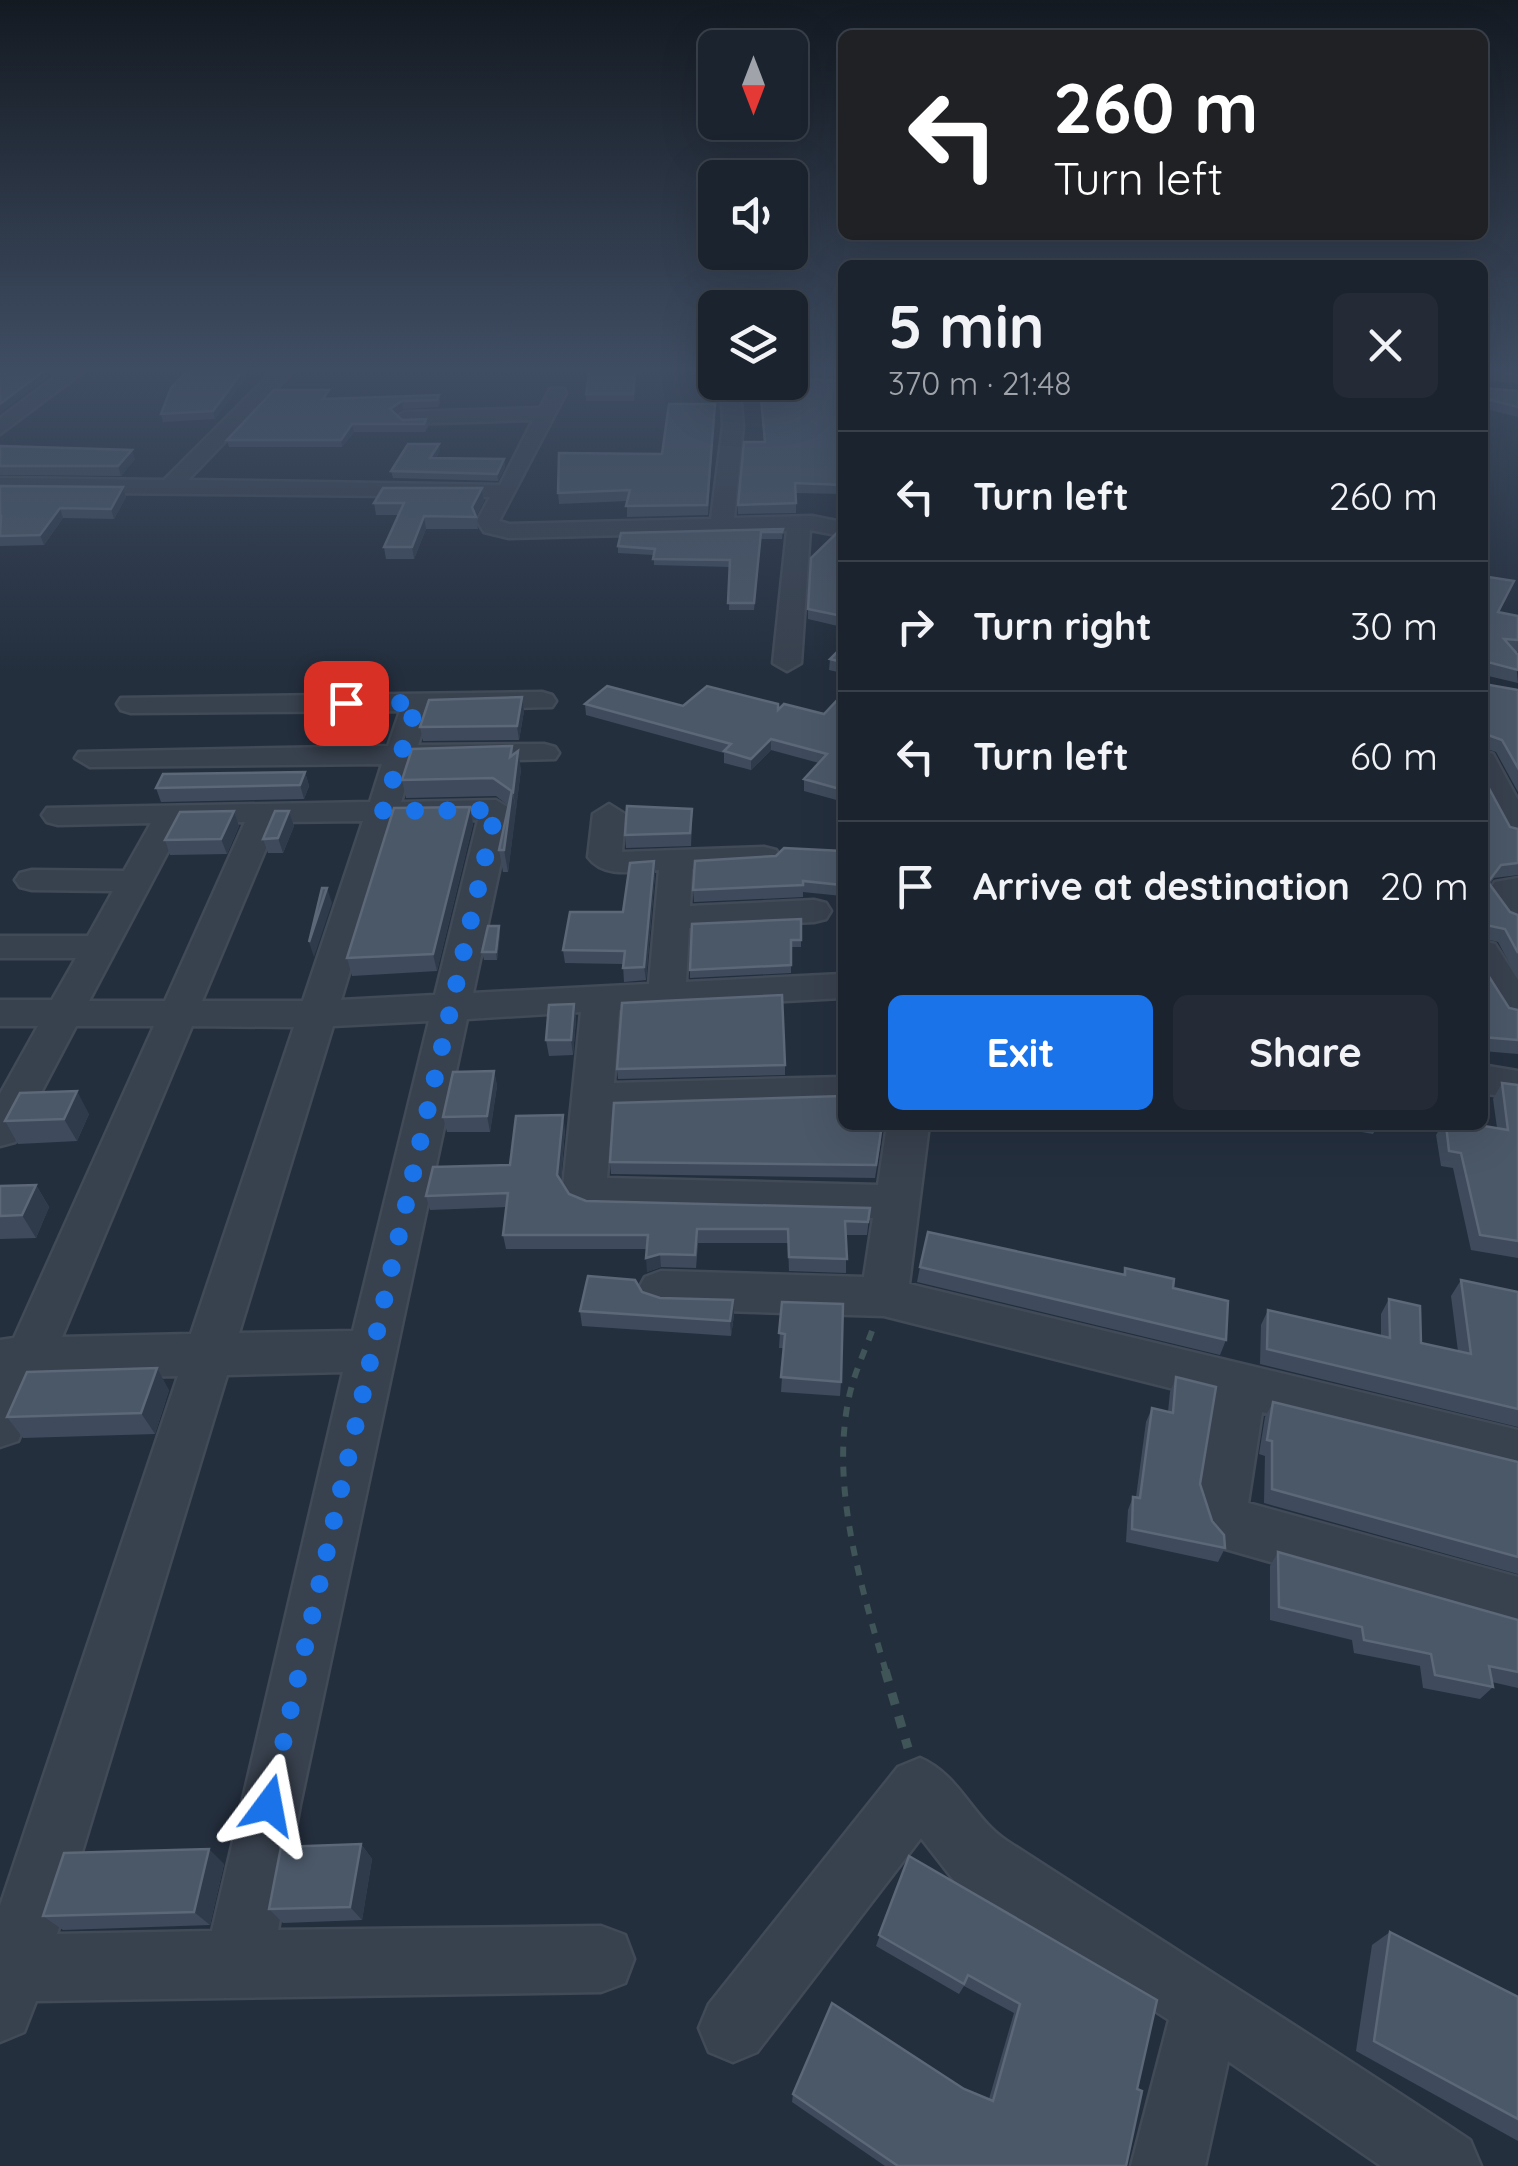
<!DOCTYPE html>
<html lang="en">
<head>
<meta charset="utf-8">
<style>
  body { margin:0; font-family:Quicksand,sans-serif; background:#242b36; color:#f1f3f6; height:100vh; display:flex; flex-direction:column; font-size:38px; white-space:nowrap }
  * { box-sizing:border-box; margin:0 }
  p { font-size:32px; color:#a0a4aa }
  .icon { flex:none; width:55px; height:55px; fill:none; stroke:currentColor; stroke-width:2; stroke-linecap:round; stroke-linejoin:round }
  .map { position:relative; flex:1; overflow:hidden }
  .panel { position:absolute; left:838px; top:260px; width:650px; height:870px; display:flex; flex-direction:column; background:#1b232e; border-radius:15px; box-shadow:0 10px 40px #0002,0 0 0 2px #39404a }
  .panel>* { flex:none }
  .top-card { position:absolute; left:838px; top:30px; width:650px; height:210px; border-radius:15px; box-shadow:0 10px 40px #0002,0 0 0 2px #39404a; background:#202124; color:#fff; overflow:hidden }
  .needle { width:65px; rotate:180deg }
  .fabs { position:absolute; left:698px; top:30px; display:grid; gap:20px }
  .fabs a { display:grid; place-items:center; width:110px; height:110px; border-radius:15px; background:#1b232e; box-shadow:0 10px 40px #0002,0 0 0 2px #39404a; font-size:50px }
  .pin { position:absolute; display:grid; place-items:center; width:85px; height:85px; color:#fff; margin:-42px; border-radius:20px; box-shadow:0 5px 15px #0006 }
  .me { position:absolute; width:110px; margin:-55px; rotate:13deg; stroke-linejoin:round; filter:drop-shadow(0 0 8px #0008) }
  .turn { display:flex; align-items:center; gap:35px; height:210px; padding:0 50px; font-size:45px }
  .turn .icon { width:130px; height:130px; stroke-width:2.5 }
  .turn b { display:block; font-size:70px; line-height:85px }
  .round { display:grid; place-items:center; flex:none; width:105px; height:105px; border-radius:15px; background:#242b36 }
  .overview { display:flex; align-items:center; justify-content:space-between; height:170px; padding:0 50px }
  h1 { font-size:60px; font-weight:700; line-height:75px }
  .action { display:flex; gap:20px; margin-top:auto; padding:20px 50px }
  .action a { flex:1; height:115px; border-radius:15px; background:#1a73e8; color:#fff; font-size:40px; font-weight:700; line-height:115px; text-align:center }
  .action a+a { background:#242b36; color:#f1f3f6 }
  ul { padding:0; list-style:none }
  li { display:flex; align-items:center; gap:30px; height:130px; padding:0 50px; border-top:2px solid #39404a }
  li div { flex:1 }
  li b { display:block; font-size:38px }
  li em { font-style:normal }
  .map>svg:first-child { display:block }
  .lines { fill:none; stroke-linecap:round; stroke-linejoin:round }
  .minor-casing { stroke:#414a57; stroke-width:5 }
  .path-far1 { stroke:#3f5557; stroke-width:6; stroke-dasharray:10 10; stroke-linecap:butt }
  .path { stroke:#3f5557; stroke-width:9; stroke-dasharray:12 12; stroke-linecap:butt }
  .minor { fill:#38414e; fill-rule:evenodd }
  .wall { fill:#3f4b5c }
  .shaded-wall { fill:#2f3b4b }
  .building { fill:#4b5868; stroke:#5c6777; stroke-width:2.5 }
  .route { stroke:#1a73e8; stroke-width:18; stroke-dasharray:0 32.4 }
</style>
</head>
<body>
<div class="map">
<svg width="1518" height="2166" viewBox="0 0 1518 2166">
  <rect width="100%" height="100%" fill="#242f3e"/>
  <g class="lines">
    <g class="minor-casing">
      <g id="minor">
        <polygon points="67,368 88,368 0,434 0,418"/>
        <polygon points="276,368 296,368 188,480 500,485 533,420 405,424 395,418 405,412 540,408 550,389 564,389 566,393 499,521 509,524 711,519 723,426 721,382 739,382 743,426 734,518 812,516 842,522 842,536 810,530 801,663 787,671 773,663 787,531 509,538 484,532 477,521 490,497 0,492 0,478 164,480"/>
        <polygon points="809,374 842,376 842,386 802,384 802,376"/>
        <path d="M542,692L552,695L556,701L552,707L429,710L418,745L544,744L555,747L559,753L555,759L413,763L401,802L496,800L512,810L473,993L649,984L659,870C635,871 604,879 588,857L593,814L609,804L625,814L622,852L764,847L776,850L781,857L776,864L692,869L690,906L814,900L826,903L831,911L826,919L814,922L689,928L686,982L842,974V998L619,1010L614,1083L842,1077V1105L612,1112L607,1178L878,1185L887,1125H929L909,1284L1518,1430V1476L1262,1412L1248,1503L1518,1577V1633L1222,1548C1177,1512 1205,1448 1214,1399L884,1316L661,1309L645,1303L638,1290L645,1277L661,1271L864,1277L873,1218L589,1211L574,1206L563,1187L581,1012L467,1019L300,1805L278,1930L601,1926L625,1935L634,1959L625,1983L601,1992L36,2001L24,2032L0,2042V1906L178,1376L44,1379L18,1441L0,1447V1340L14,1338L154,1026H76L15,1142L0,1146V1094L38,1026H0V1000H52L76,958H0V936H88L113,891L32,890L20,887L15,880L20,873L32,870L124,871L151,823L58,825L47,822L42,815L47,808L370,802L382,764L90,767L75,758L79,752L388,746L400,711L131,713L121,710L117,704L121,698ZM478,820L435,995L341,1000L395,821ZM363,821L303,1001H202L277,822ZM245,822L165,1001H89L183,823ZM429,1021L353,1331L239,1333L333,1026ZM192,1026L294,1027L191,1334L62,1337ZM343,1372L212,1931L57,1934L227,1375Z"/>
        <polygon points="1482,751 1493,754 1518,800 1518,841 1507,838 1482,792"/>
        <polygon points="1518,878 1518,926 1506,923 1485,895 1495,882"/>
        <polygon points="1482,941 1495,944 1518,980 1518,1023 1505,1019 1482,983"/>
        <polygon points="1482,1065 1518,1071 1518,1099 1482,1093"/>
        <path d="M920,1758C960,1775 972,1818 1007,1841C1161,1941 1317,2038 1470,2140L1481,2166H1381L1228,2061L1205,2166H1131L1169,2020L956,1883L921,1838L757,2052L733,2062L709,2052L699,2028L709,2004L898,1767Z"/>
      </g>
    </g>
    <path class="path-far1" d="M872,1331C864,1353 854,1374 849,1397C830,1487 861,1586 886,1672"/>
    <polyline class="path" points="885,1670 908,1748"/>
    <use href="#minor" class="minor"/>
  </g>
  <g class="wall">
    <polygon points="637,368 634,401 586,401 586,394"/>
    <polygon points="790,368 807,371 801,375 802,379 842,381 842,494 796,493 796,513 738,514 738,505 764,442 760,395 744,395 743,382 790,382"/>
    <polygon points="1482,368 1518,368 1518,384 1484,380 1483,388 1518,391 1518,417 1482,408"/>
    <polygon points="247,376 215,419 163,422 161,414"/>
    <polygon points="439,395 440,402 438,407 403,409 395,414 402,420 426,419 428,427 425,432 354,432 342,447 229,447 227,440 331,397 330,399"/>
    <polygon points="715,404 708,515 627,517 627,501 559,504 558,493 662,454"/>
    <polygon points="0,446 135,459 121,476 0,475"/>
    <polygon points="440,451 436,458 504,459 505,467 498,481 393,478 391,471"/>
    <polygon points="0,486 123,487 126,497 114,519 63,518 44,545 0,546"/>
    <polygon points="482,488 484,501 476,516 478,529 426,529 414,559 386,559 384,547 398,515 376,515 374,503"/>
    <polygon points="842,528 842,627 808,619 808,609"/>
    <polygon points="783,529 782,539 761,539 754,610 729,610 730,567 654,565 654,555 618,553 618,546"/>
    <polygon points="1482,576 1514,581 1499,612 1518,616 1518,652 1515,652 1518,683 1484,675 1484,684 1518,690 1518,792 1496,752 1484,748 1484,779 1510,827 1518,829 1518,875 1494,878 1490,884 1510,912 1518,914 1518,979 1498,942 1486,939 1486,972 1509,1008 1518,1010 1518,1054 1482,1051"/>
    <polygon points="842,647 842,673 829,670 830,659"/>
    <polygon points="522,697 524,711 519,740 423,741 420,727"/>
    <polygon points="585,704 683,706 824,714 842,797 840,801 804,791 804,779 819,763 771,750 751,770 724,763 724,753 586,715"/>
    <polygon points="512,746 514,754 521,769 508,872 503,872 499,850 509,806 496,796 406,798 402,780"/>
    <polygon points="305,772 309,786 304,799 161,802 156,788"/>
    <polygon points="470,807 473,824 437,971 352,976 347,958"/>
    <polygon points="234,811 239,826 227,854 170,855 165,840"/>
    <polygon points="289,811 294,826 283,853 268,853 263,839"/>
    <polygon points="692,822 691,846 626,848 625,835"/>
    <polygon points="842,851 842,896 803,892 803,897 694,902 693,890"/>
    <polygon points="654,861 655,874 646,980 624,982 623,964 565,963 563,950 623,912"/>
    <polygon points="801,919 801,947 791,947 791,973 690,978 690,970"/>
    <polygon points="500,933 497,960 484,960 482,952"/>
    <polygon points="574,1004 576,1019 573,1055 549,1056 546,1040"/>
    <polygon points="785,1065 785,1075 618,1079 617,1069"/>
    <polygon points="494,1071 497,1086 490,1132 447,1132 443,1117"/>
    <polygon points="1502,1083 1518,1085 1518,1258 1471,1250 1453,1168 1441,1166 1436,1135 1442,1125 1478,1125 1497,1128 1493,1099"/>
    <polygon points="89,1114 77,1141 18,1144 5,1121"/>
    <polygon points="1322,1125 1378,1125 1373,1134"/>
    <polygon points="565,1129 561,1180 569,1194 586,1201 870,1208 867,1235 846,1235 846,1273 789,1271 788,1243 698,1243 696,1268 661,1267 647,1272 647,1249 506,1249 503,1235 507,1207 430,1210 426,1196 510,1165"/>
    <polygon points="881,1141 875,1178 611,1174 610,1162"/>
    <polygon points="36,1185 49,1207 36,1238 0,1239 0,1186"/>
    <polygon points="920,1267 1123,1275 1125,1268 1226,1340 1220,1355 917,1282"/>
    <polygon points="1461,1280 1518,1292 1518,1427 1260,1364 1261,1325 1268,1310 1381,1336 1381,1314 1389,1299 1421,1343 1458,1351 1451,1296"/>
    <polygon points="642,1292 660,1298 734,1315 731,1336 582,1326 580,1311"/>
    <polygon points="782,1302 841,1382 840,1396 781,1392 784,1348 779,1348"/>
    <polygon points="1176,1377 1200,1484 1212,1521 1225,1548 1218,1562 1126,1542 1128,1510 1133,1497 1136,1497 1146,1422 1152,1408 1168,1412 1170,1392"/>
    <polygon points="169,1390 155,1434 23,1438 7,1417"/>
    <polygon points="1273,1402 1518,1462 1518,1574 1264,1503 1265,1456 1259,1454 1265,1417"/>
    <polygon points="1278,1552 1518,1620 1518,1688 1492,1682 1493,1687 1480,1699 1423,1688 1420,1666 1354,1653 1352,1640 1270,1620 1270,1566"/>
    <polygon points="361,1844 372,1859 362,1920 283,1923 269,1909"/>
    <polygon points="909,1856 1137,2089 1126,2166 885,2166 792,2102 793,2094 964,2089 989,2099 1014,2013 964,1986 959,1994 876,1946"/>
    <polygon points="224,1864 210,1925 63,1930 43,1916"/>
    <polygon points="1390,1932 1518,1997 1518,2141 1356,2051 1372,1945"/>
  </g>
  <g class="shaded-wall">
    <polygon points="48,368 60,368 0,413 0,404"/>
    <polygon points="245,368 247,376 215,419 213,411"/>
    <polygon points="402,401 403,409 391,417 390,409"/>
    <polygon points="352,424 354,432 342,447 341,440"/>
    <polygon points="439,444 440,451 432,466 430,458"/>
    <polygon points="132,450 135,459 121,476 118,466"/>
    <polygon points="504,459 505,467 498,481 497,474"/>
    <polygon points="123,487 126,497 114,519 111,509"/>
    <polygon points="482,488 484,501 475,517 472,507"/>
    <polygon points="60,508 63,518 44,545 40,535"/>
    <polygon points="424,516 426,529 414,559 412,547"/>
    <polygon points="522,697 524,711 519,740 517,726"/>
    <polygon points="771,739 771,750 751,770 751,759"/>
    <polygon points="518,751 521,769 516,811 513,792"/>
    <polygon points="305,772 309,786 304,799 300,785"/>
    <polygon points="512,790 516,811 508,872 504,850"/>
    <polygon points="470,807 473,824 437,971 433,954"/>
    <polygon points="234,811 239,826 227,854 221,839"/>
    <polygon points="289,811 294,826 283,853 278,838"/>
    <polygon points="654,861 655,874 646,980 644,967"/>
    <polygon points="327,888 332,903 314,957 309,942"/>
    <polygon points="499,926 500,933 497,960 496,952"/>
    <polygon points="574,1004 576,1019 573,1055 571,1040"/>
    <polygon points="494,1071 497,1086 490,1132 487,1116"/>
    <polygon points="77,1091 89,1114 77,1141 64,1119"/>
    <polygon points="563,1115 565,1129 560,1189 557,1175"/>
    <polygon points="36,1185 49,1207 36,1238 22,1215"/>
    <polygon points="660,1254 661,1267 647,1272 646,1258"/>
    <polygon points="733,1300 734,1315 731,1336 730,1321"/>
    <polygon points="157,1368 169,1390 155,1434 141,1413"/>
    <polygon points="361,1844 372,1859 362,1920 350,1907"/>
    <polygon points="209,1849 224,1864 210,1925 194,1912"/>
  </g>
  <g class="building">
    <polygon points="0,368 48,368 0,404"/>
    <polygon points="245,368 213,411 161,414 171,388 188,370"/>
    <polygon points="590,368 635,368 633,394 586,394"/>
    <polygon points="790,368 799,368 802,379 842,381 842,485 795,483 796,503 738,505 744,442 765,442 760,387 744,387 743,382 790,382"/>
    <polygon points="1482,368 1518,368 1518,375 1485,370 1483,388 1518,391 1518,407 1482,398"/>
    <polygon points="274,390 329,390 323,399 439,395 437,400 402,401 390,409 402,420 426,419 424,424 352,424 341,440 227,440"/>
    <polygon points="669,404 715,404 707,505 626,506 630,490 558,493 559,453 662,454"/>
    <polygon points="408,444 439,444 430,458 504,459 497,474 391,471"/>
    <polygon points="0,446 132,450 118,466 0,466"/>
    <polygon points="0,486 123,487 111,509 60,508 40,535 0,536 1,516 0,516"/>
    <polygon points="383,488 482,488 472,507 476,517 424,516 412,547 384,547 404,503 374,503"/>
    <polygon points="842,528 842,616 808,609 811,558"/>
    <polygon points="783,529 782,532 761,532 754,603 728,603 730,560 653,559 655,549 618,546 621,533"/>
    <polygon points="1482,576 1514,581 1498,612 1518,616 1518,640 1504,639 1518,655 1518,670 1488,662 1483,666 1484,684 1518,690 1518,768 1502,740 1488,735 1484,738 1484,779 1510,827 1518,829 1518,863 1501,865 1488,882 1510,912 1518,915 1518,953 1505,929 1486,925 1486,972 1509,1008 1518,1010 1518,1040 1482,1037"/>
    <polygon points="842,647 842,662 830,659"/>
    <polygon points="607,686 683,706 707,686 778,704 778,710 784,704 824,714 842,695 842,787 840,789 804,779 827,754 771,739 751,759 724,751 731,744 585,704"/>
    <polygon points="522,697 517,726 420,727 429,700"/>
    <polygon points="512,746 510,757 518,751 513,792 493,778 402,780 412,749"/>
    <polygon points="305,772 300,785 156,788 163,774"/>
    <polygon points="512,790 504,850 499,850"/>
    <polygon points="627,806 692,809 690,833 625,835"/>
    <polygon points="470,807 433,954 347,958 394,808"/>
    <polygon points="234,811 221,839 165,840 180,812"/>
    <polygon points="275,811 289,811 278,838 263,839"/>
    <polygon points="784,848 842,851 842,885 803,881 803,885 693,890 695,861 776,856"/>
    <polygon points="654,861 644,967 623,968 625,951 563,950 570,912 623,912 630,863"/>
    <polygon points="322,888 327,888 309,942"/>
    <polygon points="801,919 801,940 791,940 791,965 690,970 692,924"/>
    <polygon points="488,926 499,926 496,952 482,952"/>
    <polygon points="782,995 785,1065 617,1069 622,1003"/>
    <polygon points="574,1004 571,1040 546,1040 549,1005"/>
    <polygon points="494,1071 487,1116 443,1117 453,1072"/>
    <polygon points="1502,1083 1518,1085 1518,1241 1480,1235 1461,1153 1449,1151 1446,1125 1478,1125 1508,1130"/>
    <polygon points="77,1091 64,1119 5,1121 20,1093"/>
    <polygon points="842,1096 842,1125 882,1125 876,1165 610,1162 614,1103"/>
    <polygon points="563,1115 557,1175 569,1194 586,1201 870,1208 868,1222 845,1221 847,1259 789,1257 788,1229 697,1229 695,1255 660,1254 646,1258 648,1235 503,1235 508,1193 426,1196 433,1167 510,1165 516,1116"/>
    <polygon points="36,1185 22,1215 0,1216 0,1186"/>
    <polygon points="928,1232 1125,1275 1125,1268 1174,1279 1173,1288 1228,1301 1226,1340 920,1267"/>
    <polygon points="588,1276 635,1280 642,1292 660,1298 733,1300 730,1321 580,1311"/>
    <polygon points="1461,1280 1518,1292 1518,1409 1267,1349 1268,1310 1390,1338 1389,1299 1420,1306 1421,1343 1471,1354"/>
    <polygon points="782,1302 843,1304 841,1382 781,1377 785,1334 779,1333"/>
    <polygon points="157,1368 141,1413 7,1417 27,1372"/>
    <polygon points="1176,1377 1216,1387 1200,1484 1212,1521 1224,1535 1225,1548 1132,1529 1133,1497 1140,1498 1152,1408 1173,1413"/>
    <polygon points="1273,1402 1518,1462 1518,1557 1272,1489 1272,1441 1267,1440"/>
    <polygon points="1278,1552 1518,1620 1518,1672 1489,1666 1493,1687 1435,1675 1431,1654 1364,1640 1362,1627 1279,1607"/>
    <polygon points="361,1844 350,1907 269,1909 281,1847"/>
    <polygon points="209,1849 194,1912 43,1916 64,1853"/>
    <polygon points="909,1856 1157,2000 1137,2089 1142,2091 1126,2166 898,2166 793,2094 832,2003 964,2089 993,2101 1020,2004 968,1975 964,1984 879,1935"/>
    <polygon points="1390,1932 1518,1997 1518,2119 1374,2041"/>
  </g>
  <linearGradient id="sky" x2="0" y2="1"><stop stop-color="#141a22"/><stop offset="0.55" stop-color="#3f4d63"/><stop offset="1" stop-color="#3f4d63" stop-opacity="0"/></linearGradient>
  <rect width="1518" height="671" fill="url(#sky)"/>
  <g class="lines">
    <polyline class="route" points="269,1805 496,810 383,811 417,703 346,703"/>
  </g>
</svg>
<div class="fabs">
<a><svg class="needle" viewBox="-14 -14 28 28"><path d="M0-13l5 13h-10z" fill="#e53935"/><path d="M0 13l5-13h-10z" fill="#a0a4aa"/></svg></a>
<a><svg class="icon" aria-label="sound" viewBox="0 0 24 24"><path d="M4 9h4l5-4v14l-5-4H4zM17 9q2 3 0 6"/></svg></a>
<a><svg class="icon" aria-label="layers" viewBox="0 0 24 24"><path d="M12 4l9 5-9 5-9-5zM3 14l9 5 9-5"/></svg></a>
</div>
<div class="pin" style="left:346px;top:703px;background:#d93025"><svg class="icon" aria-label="arrive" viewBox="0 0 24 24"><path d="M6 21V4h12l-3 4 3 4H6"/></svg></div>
<svg class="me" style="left:269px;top:1805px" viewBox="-20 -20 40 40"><path d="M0-17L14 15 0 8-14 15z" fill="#1a73e8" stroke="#fff" stroke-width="4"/></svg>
<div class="top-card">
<div class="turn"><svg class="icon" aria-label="left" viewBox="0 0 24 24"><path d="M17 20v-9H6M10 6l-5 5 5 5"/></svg><div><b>260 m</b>Turn left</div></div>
</div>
<section class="panel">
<div class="overview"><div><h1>5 min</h1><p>370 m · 21:48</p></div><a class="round"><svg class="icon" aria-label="close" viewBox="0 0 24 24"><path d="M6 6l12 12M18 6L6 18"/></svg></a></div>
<ul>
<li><svg class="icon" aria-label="left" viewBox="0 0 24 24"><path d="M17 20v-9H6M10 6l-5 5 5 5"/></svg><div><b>Turn left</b></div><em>260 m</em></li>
<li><svg class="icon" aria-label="right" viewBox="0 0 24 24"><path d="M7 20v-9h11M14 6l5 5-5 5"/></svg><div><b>Turn right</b></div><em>30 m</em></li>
<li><svg class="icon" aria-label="left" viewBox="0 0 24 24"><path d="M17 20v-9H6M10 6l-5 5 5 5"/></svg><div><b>Turn left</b></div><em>60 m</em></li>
<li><svg class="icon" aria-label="arrive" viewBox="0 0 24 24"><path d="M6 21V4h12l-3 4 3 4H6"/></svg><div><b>Arrive at destination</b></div><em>20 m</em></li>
</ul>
<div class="action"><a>Exit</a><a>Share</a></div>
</section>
</div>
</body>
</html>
